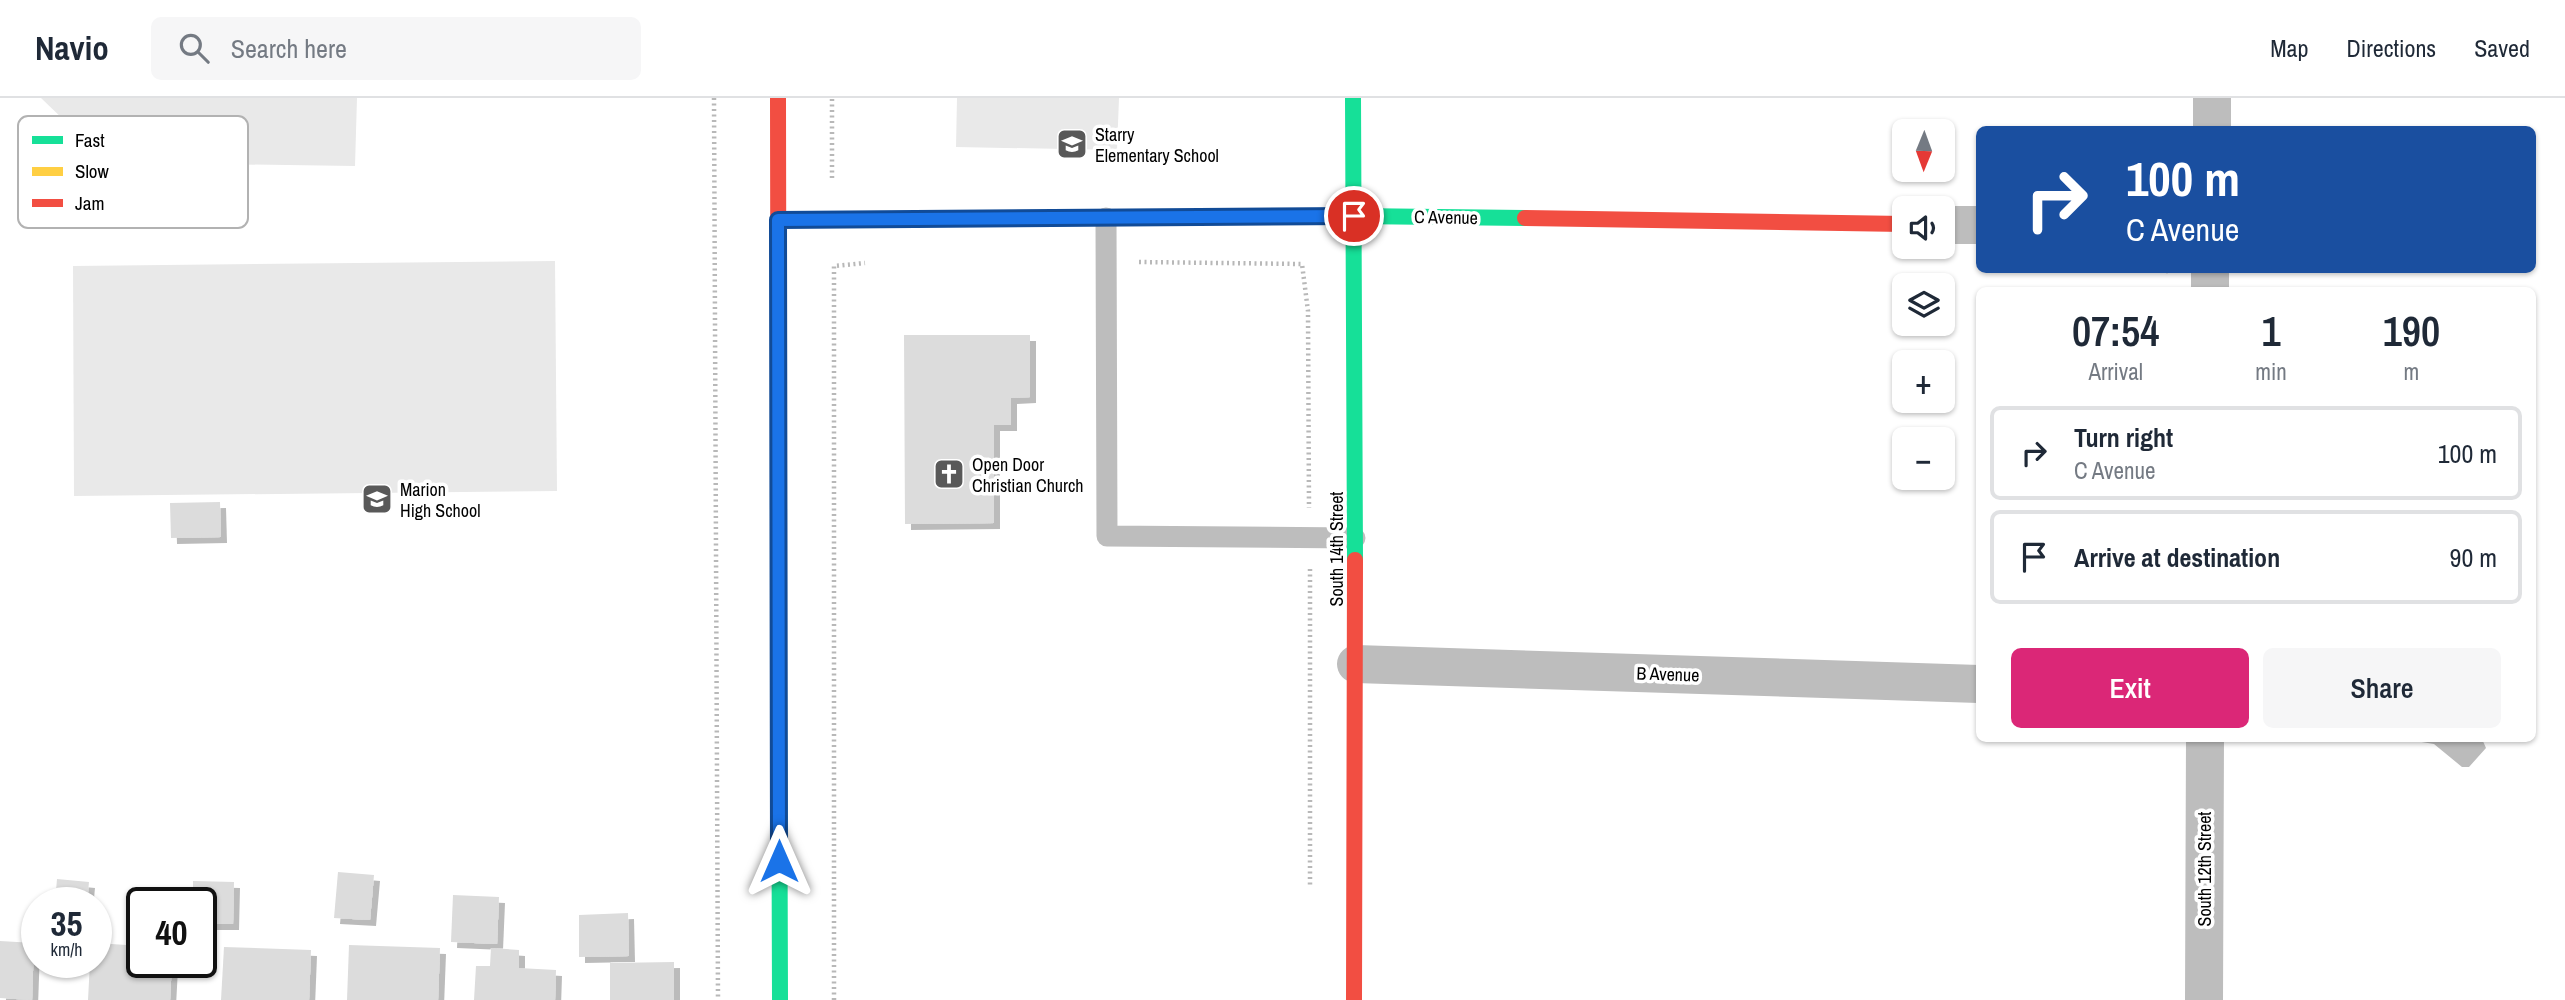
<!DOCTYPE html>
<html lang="en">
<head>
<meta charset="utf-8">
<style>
  body { margin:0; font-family:"Archivo Narrow",sans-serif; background:#f6f6f7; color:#1f2937; height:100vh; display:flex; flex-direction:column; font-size:26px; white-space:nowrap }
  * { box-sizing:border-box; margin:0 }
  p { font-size:23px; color:#747a83 }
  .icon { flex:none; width:38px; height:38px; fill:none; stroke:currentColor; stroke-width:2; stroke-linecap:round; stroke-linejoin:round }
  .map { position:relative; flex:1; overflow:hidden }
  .sheet { position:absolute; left:1976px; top:189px; width:560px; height:455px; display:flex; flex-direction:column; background:#fff; border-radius:10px; box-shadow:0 2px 5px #0004 }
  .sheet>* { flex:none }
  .guide { position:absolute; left:1976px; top:28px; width:560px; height:147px; border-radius:10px; box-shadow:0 2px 5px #0004; background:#1a4fa0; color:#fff; overflow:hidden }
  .needle { width:46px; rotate:181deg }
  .tools { position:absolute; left:1892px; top:21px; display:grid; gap:14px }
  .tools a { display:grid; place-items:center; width:63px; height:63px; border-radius:10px; background:#fff; box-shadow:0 2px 5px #0004; font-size:35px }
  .speed { position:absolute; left:21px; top:789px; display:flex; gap:14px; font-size:35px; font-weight:700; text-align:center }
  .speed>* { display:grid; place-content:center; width:91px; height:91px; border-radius:50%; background:#fff; box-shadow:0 2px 5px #0004; line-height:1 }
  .speed small { font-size:18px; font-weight:400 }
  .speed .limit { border:4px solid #111; border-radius:10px; background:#fff; color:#111 }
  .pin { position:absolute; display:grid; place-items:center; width:60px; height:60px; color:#fff; margin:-30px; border:4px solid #fff; border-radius:50%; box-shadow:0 2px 7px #0007 }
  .me { position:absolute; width:77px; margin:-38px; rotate:0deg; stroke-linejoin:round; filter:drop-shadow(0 0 5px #0008) }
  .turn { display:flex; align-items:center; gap:24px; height:147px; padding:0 35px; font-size:32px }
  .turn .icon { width:91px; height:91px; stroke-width:2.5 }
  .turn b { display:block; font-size:49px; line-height:60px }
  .eta { display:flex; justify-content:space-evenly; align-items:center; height:119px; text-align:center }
  .eta b { font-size:42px; font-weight:600; line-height:49px }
  .cta { display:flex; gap:14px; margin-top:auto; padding:14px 35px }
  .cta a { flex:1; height:80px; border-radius:10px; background:#db2777; color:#fff; font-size:28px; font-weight:600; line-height:80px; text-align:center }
  .cta a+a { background:#f6f6f7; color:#1f2937 }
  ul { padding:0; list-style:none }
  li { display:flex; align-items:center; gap:21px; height:94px; margin:0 14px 10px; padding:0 21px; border:4px solid #e0e1e3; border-radius:10px }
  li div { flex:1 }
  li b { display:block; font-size:26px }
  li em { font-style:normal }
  header { display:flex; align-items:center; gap:42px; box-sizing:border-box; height:98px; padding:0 35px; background:#fff; border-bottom:2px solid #e0e1e3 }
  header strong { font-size:33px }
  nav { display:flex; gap:38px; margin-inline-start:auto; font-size:24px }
  .search { width:490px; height:63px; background:#f6f6f7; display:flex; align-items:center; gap:18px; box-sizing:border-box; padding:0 24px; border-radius:10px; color:#747a83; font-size:26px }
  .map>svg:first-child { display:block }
  .green { fill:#e9e9e9 }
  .water { fill:#bbb }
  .building { fill:#dcdcdc; filter:url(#shadow) }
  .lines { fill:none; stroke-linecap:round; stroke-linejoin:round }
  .path { stroke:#b8b8b8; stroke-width:4.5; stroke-dasharray:2 3.5; stroke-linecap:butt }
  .lane { stroke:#bdbdbd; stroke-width:21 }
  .street { stroke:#bdbdbd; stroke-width:38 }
  .fast { stroke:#16e098; stroke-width:16 }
  .slow { stroke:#ffcf43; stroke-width:16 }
  .jam { stroke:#f24e42; stroke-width:16 }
  .route-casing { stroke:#114b97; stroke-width:18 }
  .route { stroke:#1a73e8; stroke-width:12 }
  .labels { text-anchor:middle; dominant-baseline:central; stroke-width:7; stroke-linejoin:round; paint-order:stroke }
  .poi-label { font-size:18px; fill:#000; stroke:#fff; text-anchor:start }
  .street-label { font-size:18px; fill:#000; stroke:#fff }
  .key { fill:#fff; stroke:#b2b2b2; stroke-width:2 }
  .key-label { font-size:19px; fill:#000 }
</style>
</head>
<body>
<header>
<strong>Navio</strong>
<div class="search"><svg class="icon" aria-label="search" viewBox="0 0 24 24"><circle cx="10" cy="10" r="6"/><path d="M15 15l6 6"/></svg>Search here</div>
<nav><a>Map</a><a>Directions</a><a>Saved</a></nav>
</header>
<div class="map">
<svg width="2565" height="902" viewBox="0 0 2565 902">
  <defs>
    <filter id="shadow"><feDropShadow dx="6" dy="6" stdDeviation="0" flood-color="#0004"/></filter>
  </defs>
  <rect width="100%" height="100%" fill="#fff"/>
  <g class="green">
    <polygon points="41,0 357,0 355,68 139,65 101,48 67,25"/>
    <polygon points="957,0 1119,0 1117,52 956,49"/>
    <polygon points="555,163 557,393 74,398 73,168"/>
  </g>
  <polygon class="water" points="2403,641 2482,641 2486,650 2469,669 2462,669 2434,646"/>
  <g class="building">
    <polygon points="904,237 1030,237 1030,299 1011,300 1011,327 994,327 994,425 905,426"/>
    <polygon points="220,404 221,439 171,440 170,405"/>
    <polygon points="338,774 374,777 370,822 334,820"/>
    <polygon points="57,781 89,784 87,805 55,805"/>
    <polygon points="193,783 234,784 233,826 201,826 201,805 193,805"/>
    <polygon points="453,797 499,799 497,846 451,844"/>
    <polygon points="628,815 629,858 579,859 579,817"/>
    <polygon points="0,843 34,845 32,902 0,900"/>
    <polygon points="96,845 142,848 142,864 172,864 170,902 88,902 90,864 96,864"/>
    <polygon points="349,847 440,850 438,902 347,902"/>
    <polygon points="224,849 311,852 309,902 221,902"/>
    <polygon points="491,850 519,852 519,870 556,872 555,902 474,902 476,868 490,868"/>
    <polygon points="674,864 674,902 610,902 610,865"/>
  </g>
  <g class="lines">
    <g class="path">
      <polyline points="714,0 718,902"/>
      <polyline points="832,80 832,0"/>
      <polyline points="1139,164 1302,166 1308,213 1309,410"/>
      <polyline points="2111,172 2171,173"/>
      <polyline points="1310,471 1310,788"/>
      <polyline points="834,902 834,168 865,165"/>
    </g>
    <polyline class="lane" points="1106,120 1107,438 1355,440"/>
    <g class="street">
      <polyline points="2212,32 2212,0"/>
      <polyline points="1942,127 1979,127"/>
      <polyline points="2210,192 2210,172"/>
      <polyline points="1356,566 1979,586"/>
      <polyline points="2204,902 2205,640"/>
    </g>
    <g class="fast">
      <polyline points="1353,0 1355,462"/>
      <polyline points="1049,120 1354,118 1525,120"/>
      <polyline points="779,579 780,902"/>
    </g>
    <polyline class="slow" points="778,122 1049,120"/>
    <g class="jam">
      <polyline points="778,0 779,579"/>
      <polyline points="1525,120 1904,126"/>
      <polyline points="1354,902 1355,462"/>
    </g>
  </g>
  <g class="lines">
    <g class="route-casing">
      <polyline id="route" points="779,763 778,122 1354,118"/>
    </g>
    <use href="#route" class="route"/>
  </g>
  <defs>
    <g id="school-square" transform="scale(1.575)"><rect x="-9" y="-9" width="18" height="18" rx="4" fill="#595959" stroke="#fff"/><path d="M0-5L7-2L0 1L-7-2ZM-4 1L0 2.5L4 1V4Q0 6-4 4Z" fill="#fff"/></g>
    <g id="church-square" transform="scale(1.575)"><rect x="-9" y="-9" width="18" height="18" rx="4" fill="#595959" stroke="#fff"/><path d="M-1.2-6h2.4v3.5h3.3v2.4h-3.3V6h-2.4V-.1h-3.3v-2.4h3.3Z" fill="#fff"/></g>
  </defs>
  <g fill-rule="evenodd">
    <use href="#school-square" x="1072" y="46"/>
    <use href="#church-square" x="949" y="376"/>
    <use href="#school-square" x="377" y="401"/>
  </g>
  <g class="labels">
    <g class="poi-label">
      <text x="1095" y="36">Starry<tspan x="1095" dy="21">Elementary School</tspan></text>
      <text x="972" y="366">Open Door<tspan x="972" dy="21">Christian Church</tspan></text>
      <text x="400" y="391">Marion<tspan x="400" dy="21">High School</tspan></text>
    </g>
    <g class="street-label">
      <text transform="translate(1446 119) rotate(1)">C Avenue</text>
      <text transform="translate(1336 451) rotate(-90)">South 14th Street</text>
      <text transform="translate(1668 576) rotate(2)">B Avenue</text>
      <text transform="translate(2204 771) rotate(-90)">South 12th Street</text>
    </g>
  </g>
  <rect x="18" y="18" width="230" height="112" rx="10" class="key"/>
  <rect x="32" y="38" width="31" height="8" fill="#16e098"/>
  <rect x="32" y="69" width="31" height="9" fill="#ffcf43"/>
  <rect x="32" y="101" width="31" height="8" fill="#f24e42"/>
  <g class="key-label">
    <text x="75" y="49">Fast</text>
    <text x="75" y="80">Slow</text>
    <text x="75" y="112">Jam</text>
  </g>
</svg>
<div class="tools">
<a><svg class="needle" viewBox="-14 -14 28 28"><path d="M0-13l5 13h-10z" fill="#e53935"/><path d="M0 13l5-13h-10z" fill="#747a83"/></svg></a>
<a><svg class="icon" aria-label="sound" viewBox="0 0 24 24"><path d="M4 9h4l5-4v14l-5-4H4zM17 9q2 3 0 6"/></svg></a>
<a><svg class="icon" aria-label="layers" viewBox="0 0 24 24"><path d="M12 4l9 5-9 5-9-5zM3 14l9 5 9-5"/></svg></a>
<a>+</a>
<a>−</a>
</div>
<div class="speed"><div>35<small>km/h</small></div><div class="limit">40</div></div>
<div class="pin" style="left:1354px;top:118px;background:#d93025"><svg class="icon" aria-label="arrive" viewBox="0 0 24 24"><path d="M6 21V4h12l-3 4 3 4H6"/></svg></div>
<svg class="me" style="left:779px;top:763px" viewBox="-20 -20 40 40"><path d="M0-17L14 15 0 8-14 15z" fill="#1a73e8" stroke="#fff" stroke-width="4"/></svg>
<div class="guide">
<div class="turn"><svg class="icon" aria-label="right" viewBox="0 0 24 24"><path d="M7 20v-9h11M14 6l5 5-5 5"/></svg><div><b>100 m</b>C Avenue</div></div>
</div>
<section class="sheet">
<div class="eta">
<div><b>07:54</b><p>Arrival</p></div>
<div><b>1</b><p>min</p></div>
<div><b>190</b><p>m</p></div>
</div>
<ul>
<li><svg class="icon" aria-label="right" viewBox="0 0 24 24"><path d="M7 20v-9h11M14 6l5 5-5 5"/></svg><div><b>Turn right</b><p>C Avenue</p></div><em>100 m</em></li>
<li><svg class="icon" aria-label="arrive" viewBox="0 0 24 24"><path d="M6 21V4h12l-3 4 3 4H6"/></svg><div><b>Arrive at destination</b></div><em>90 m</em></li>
</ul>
<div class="cta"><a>Exit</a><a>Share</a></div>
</section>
</div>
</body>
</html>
